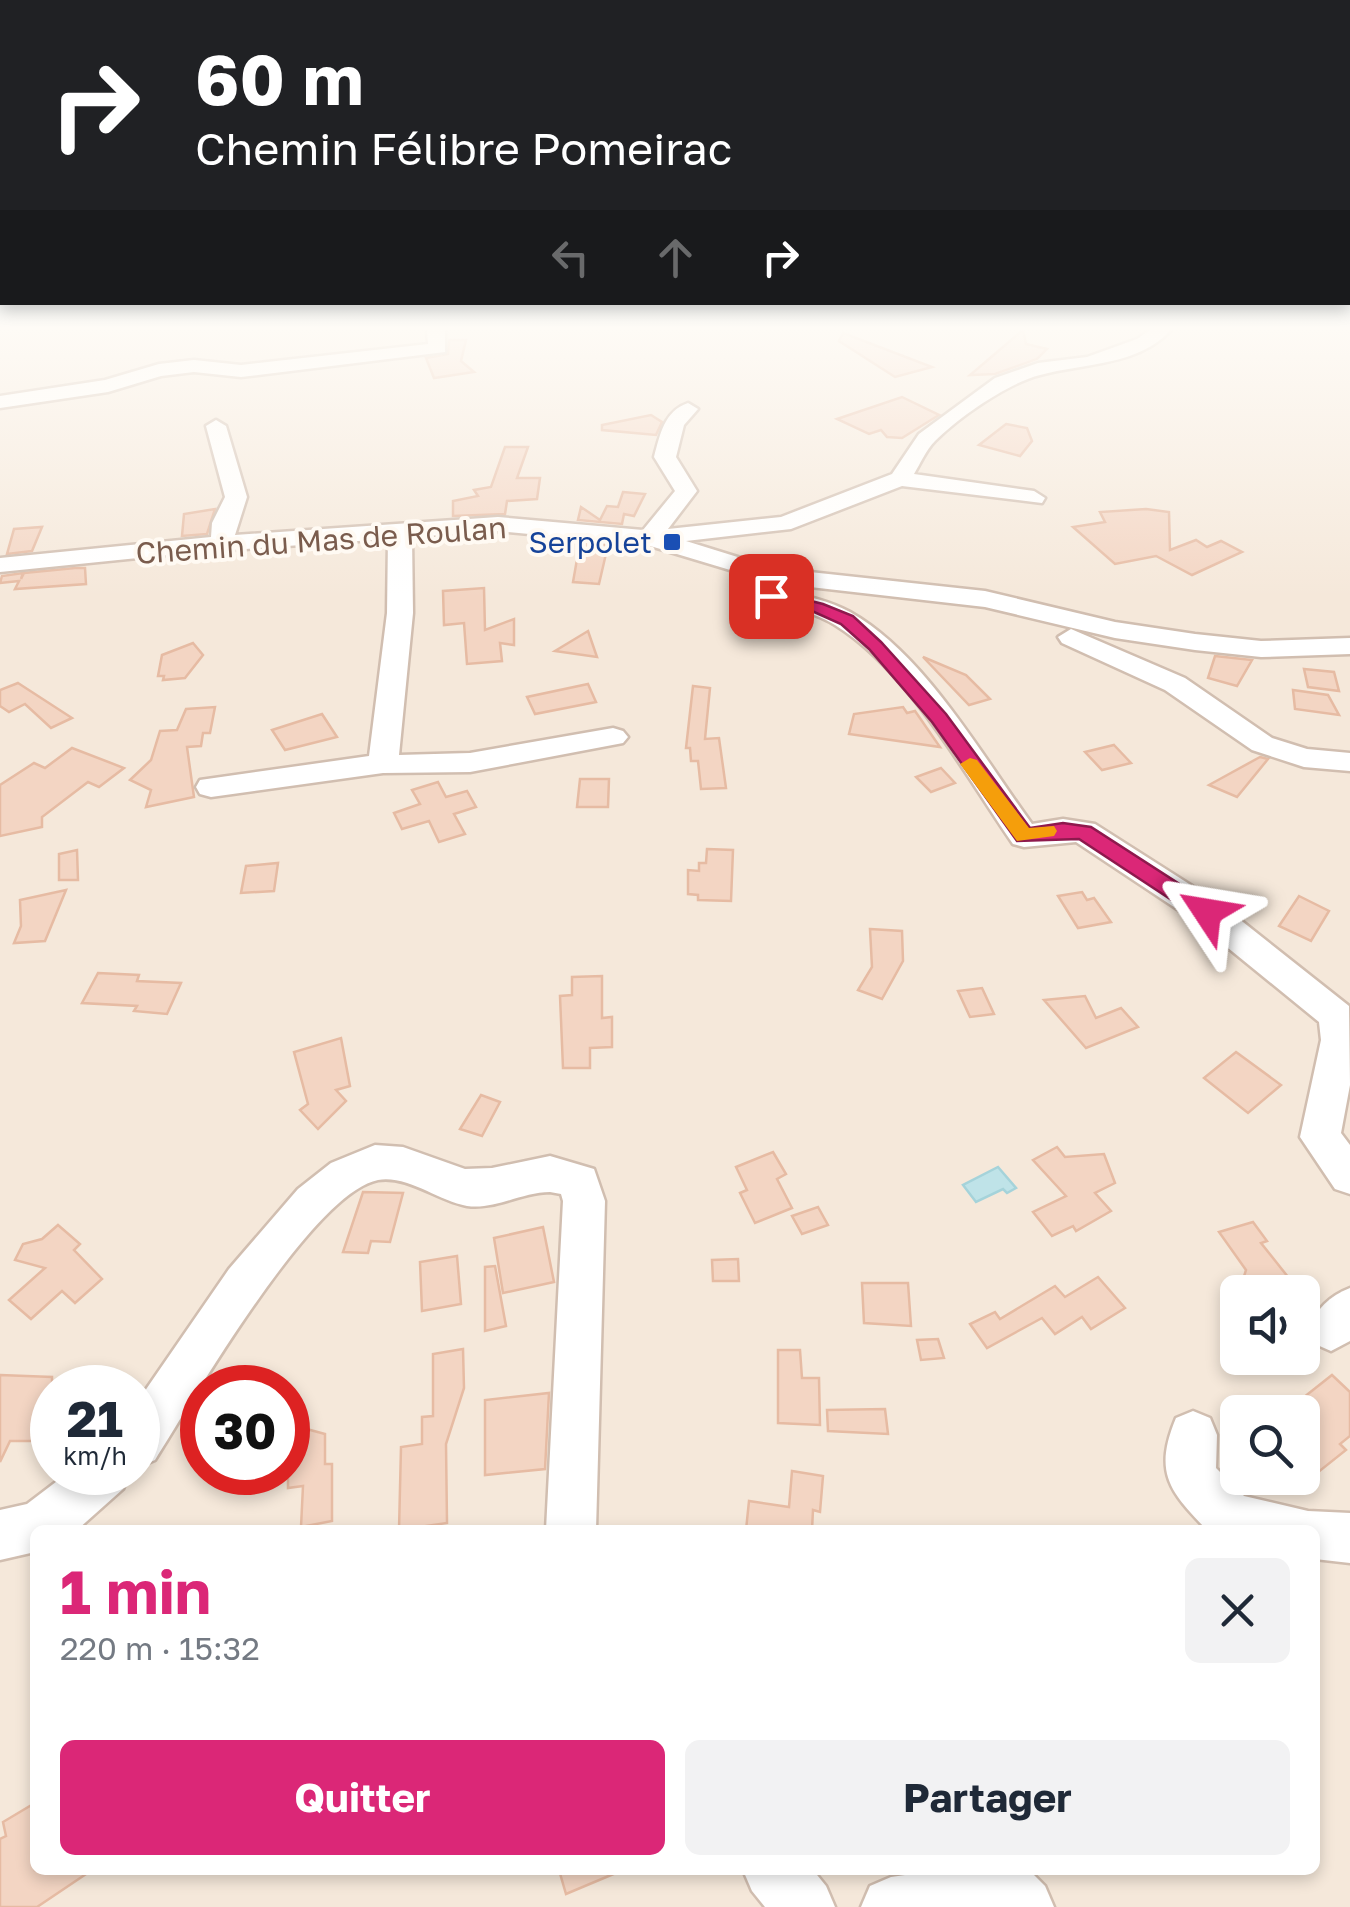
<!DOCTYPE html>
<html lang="fr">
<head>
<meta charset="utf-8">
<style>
  body { margin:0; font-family:"Golos Text",sans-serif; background:#f2f2f3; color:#1f2937; height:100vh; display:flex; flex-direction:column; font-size:38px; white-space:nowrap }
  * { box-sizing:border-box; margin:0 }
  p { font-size:32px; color:#747a83 }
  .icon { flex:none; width:55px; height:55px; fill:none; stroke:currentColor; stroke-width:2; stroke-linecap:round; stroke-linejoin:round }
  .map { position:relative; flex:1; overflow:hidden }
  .drawer { position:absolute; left:30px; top:1525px; width:1290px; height:350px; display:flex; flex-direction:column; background:#fff; border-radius:15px; box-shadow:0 5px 15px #0003 }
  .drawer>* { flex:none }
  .banner { position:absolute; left:0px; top:0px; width:1350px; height:305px; box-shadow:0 5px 15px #0003; background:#202124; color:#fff; overflow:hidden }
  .controls { position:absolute; left:1220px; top:1275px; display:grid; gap:20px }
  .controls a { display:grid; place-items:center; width:100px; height:100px; border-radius:15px; background:#fff; box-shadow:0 5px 15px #0003; font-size:50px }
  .speed { position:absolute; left:30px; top:1365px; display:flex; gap:20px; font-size:50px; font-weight:700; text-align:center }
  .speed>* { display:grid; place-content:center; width:130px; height:130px; border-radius:50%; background:#fff; box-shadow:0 5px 15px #0003; line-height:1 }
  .speed small { font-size:25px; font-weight:400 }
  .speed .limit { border:15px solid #d22; background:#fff; color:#111 }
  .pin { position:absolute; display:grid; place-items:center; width:85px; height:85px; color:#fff; margin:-42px; border-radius:20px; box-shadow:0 5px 15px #0006 }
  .me { position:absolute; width:110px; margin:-55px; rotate:303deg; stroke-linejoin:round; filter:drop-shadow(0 0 8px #0008) }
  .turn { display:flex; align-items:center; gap:35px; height:210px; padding:0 30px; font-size:45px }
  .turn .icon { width:130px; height:130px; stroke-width:2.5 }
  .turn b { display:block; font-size:70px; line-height:85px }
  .lanes { display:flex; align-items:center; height:95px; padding:0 30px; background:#0003; justify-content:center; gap:50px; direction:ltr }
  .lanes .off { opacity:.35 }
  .round { display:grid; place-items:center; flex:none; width:105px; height:105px; border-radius:15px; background:#f2f2f3 }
  .headline { display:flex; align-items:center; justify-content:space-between; height:170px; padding:0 30px }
  h1 { font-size:60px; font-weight:700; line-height:75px; color:#db2777 }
  .action { display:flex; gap:20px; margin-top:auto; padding:20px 30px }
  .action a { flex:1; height:115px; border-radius:15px; background:#db2777; color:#fff; font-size:40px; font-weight:700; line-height:115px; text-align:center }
  .action a+a { background:#f2f2f3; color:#1f2937 }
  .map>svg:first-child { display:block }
  .residential { fill:#f5e8da; fill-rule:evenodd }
  .water { fill:#bfe3e8; stroke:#a5d3da; stroke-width:2.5 }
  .building { fill:#f3d5c3; stroke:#e6bba3; stroke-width:2.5 }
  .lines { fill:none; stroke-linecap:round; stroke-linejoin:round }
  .minor-casing { stroke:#d1beb0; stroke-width:5 }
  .minor { fill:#fff; fill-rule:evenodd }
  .route { fill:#db2777; stroke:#8e194d; stroke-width:2.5 }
  .slow { fill:#f59e0b }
  .transit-dot { fill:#1a4fb4; stroke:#fffaf3; stroke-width:4 }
  .labels { text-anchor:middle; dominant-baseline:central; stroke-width:8; stroke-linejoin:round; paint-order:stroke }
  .far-street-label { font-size:30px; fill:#7a5c4d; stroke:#fffaf3 }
  .far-transit-label { font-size:30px; fill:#164399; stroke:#fffaf3; text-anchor:end }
</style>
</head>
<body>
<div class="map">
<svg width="1350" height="1907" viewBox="0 0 1350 1907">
  <rect width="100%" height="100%" fill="#fdf6ec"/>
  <path class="residential" d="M0,330H1350V1907H0ZM1238,1292H1302V1358H1238ZM52,1388H138V1472H52ZM202,1388H288V1472H202ZM1238,1412H1302V1478H1238ZM35,1530H1315V1870H35Z"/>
  <polygon class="water" points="998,1167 1016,1188 1007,1193 1003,1189 976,1202 963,1185"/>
  <g class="building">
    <polygon points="1023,330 1026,344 1047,349 1037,359 995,374 970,375"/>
    <polygon points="843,333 932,367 895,377 839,341"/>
    <polygon points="449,340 466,340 461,361 474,372 434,378 426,358 448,354"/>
    <polygon points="902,397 939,415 902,438 887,437 881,430 869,434 837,419"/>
    <polygon points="651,415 662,422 656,435 602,430 602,425"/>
    <polygon points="1006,424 1027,428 1032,441 1020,456 979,445"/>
    <polygon points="505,447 528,447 517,478 540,478 537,499 507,501 505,514 453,516 453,501 478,496 474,490 491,487"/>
    <polygon points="623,492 645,494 634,516 624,514 622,524 578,520 581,507 600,520 607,506 618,507"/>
    <polygon points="215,509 207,534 182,536 184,514"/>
    <polygon points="1146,509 1169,512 1170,550 1196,540 1207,547 1221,541 1242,552 1192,575 1156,556 1115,564 1073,527 1105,522 1100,512"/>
    <polygon points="42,527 32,551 7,554 14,529"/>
    <polygon points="580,542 608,545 599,584 573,582"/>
    <polygon points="75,568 85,568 86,584 15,589 19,581 0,583 2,576 23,573 21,579 24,573"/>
    <polygon points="484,588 485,630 514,619 514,645 500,643 502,661 467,664 464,623 444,625 443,591"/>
    <polygon points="588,631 597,657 555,651"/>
    <polygon points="193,643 203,655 185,678 163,680 164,676 158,676 162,655"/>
    <polygon points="1215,656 1252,660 1237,686 1208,678"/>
    <polygon points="923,657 966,675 990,699 969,705"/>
    <polygon points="1304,669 1334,672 1339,691 1308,687"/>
    <polygon points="18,683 72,718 51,728 25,704 9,712 0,706 0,690"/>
    <polygon points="588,684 596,702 535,714 527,697"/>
    <polygon points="693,686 710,688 705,739 719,738 726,788 701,789 698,761 691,761 690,748 686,748"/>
    <polygon points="1293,690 1328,695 1339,715 1295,709"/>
    <polygon points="215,707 210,733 203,733 201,746 187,747 194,797 146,807 151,790 130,780 151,760 160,731 177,730 186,709"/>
    <polygon points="903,707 907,713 915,711 940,747 849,734 854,714"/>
    <polygon points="322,714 337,737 285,750 272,730"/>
    <polygon points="1114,745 1131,763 1102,770 1085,752"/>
    <polygon points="72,748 124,768 99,787 88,782 42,817 42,827 0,836 0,785 34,763 45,768"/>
    <polygon points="1260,757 1268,759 1237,797 1209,785"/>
    <polygon points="941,768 955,783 931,792 916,777"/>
    <polygon points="580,779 609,779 608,807 577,807"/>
    <polygon points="438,782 446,797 467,791 476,807 454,814 465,834 439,842 429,821 402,829 394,813 420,804 412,790"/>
    <polygon points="707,849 733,850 731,901 698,900 698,895 688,894 688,870 699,871 699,863 706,863"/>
    <polygon points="77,850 78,880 59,880 59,854"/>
    <polygon points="278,863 274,891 241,893 246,866"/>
    <polygon points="66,890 45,941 14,943 21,926 20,900"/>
    <polygon points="1082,892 1087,900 1094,898 1111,922 1078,928 1058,896"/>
    <polygon points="1299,896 1329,911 1311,941 1279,926"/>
    <polygon points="870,929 902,931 903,961 882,999 858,990 872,967"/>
    <polygon points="98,973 139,975 137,981 181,983 167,1014 134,1011 137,1006 82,1003"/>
    <polygon points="602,976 602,1018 612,1017 612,1047 590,1048 590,1068 563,1068 560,996 572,995 572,977"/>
    <polygon points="982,988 994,1014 970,1017 958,991"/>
    <polygon points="1085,996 1096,1018 1121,1008 1138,1027 1086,1048 1044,1000"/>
    <polygon points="341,1038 350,1086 336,1090 346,1101 318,1129 300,1110 308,1104 294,1052"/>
    <polygon points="1236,1052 1281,1085 1248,1113 1204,1078"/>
    <polygon points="481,1095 500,1102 482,1136 460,1129"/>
    <polygon points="1057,1147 1065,1157 1104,1154 1115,1183 1095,1193 1111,1211 1076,1231 1073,1226 1052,1236 1033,1212 1066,1196 1033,1160"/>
    <polygon points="773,1152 786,1174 777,1179 792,1208 755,1223 740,1193 747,1190 736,1167"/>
    <polygon points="363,1192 403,1193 390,1242 371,1241 368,1253 343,1252"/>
    <polygon points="818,1207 828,1225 802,1234 792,1216"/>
    <polygon points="1253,1222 1267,1241 1261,1243 1300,1292 1239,1292 1246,1270 1219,1232"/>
    <polygon points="58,1225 80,1244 74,1250 102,1279 75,1303 62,1291 31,1319 9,1300 45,1268 15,1260 23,1244 42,1239"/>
    <polygon points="543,1227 554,1282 503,1293 494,1238"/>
    <polygon points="457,1256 461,1304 422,1311 420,1262"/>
    <polygon points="738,1259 739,1281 713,1281 712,1260"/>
    <polygon points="495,1266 506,1326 485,1331 485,1267"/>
    <polygon points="1098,1277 1125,1308 1091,1329 1082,1317 1055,1334 1042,1318 987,1348 970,1324 995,1312 1000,1319 1055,1286 1065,1297"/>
    <polygon points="862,1283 908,1283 911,1326 864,1323"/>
    <polygon points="938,1339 944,1358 921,1360 917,1340"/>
    <polygon points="463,1349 464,1388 446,1444 447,1523 399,1530 401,1447 422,1444 422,1417 433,1416 433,1354"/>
    <polygon points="778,1350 800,1350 802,1378 819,1378 820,1425 778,1423"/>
    <polygon points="0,1375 52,1377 52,1405 48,1404 33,1441 10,1441 0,1462"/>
    <polygon points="1332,1375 1350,1392 1350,1436 1340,1444 1346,1450 1302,1485 1302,1412 1294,1405"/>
    <polygon points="549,1393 545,1469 485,1475 485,1400"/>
    <polygon points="885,1409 888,1434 828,1431 827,1410"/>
    <polygon points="303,1428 325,1434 325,1464 332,1464 332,1521 301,1527 303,1486 288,1488 288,1430"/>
    <polygon points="792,1471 823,1476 820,1512 813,1510 812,1530 746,1530 749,1501 789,1507"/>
    <polygon points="35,1803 35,1870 92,1870 37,1907 0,1907 0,1839 6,1836 3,1822"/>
    <polygon points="559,1870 623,1870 566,1894"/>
  </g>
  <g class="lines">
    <g class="minor-casing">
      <g id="minor">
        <polygon points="427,330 445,330 445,352 241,377 194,372 161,376 108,392 0,408 0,396 105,380 159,364 194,360 241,365 428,344"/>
        <path d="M1150,330H1171C1138,366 1084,363 1040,375C1008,383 959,417 935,441C926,450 920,464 914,474L1034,491L1045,498L1042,503L902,486L791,529L686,541L773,568L985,591L1115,622L1195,634L1261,641L1350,638V654L1261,657L1195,650L1115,638L985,607L784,584V591C806,596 830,601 850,612C925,654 982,756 1032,824L1063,819L1095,824L1219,903L1349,1006L1350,1085L1341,1133L1350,1145V1194L1335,1189L1300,1137L1321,1040L1319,1022L1195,921L1076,842L1024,847L1013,844C963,772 909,671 835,625C813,611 786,607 762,601L758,596L760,579L647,545L498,531L412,537L413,613L399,755L470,753L613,728L623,731L628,737L623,743L470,772L383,773L211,797L200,794L196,787L200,780L369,756L387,613L388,539L187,553L0,572V558L211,537L212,523L225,497L206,426L216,420L226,426L247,497L235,535L498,517L643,530L675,491L654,457C660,435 664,411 688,403L698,409L684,425L676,457L697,491L668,529L781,517L892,474L919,434L995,378L1038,363L1087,357L1137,339Z"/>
        <polygon points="1071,629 1185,678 1272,738 1307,749 1350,753 1350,771 1304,767 1252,750 1165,690 1062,643 1058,637"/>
        <path d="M375,1145L403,1147L465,1169L492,1168L550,1156L594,1169L605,1201L596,1530H546L563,1201L561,1194L550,1192C522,1192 495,1210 467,1206C438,1201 408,1175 378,1180C312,1193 193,1400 155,1460L138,1467V1401L229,1269L298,1189L331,1163Z"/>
        <path d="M1350,1288V1341L1331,1351L1315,1344L1308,1329C1317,1309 1329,1296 1350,1288Z"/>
        <path d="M1193,1411L1210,1418L1217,1435L1216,1468L1244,1496L1308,1511L1350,1513V1563L1315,1559V1530H1207C1170,1492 1153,1473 1176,1418Z"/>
        <polygon points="69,1472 130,1472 123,1489 77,1530 35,1530 35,1552 0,1560 0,1510 27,1504"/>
        <polygon points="743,1870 813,1870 826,1886 835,1907 765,1907 752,1891"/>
        <polygon points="940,1870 1029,1870 1045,1886 1054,1907 861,1907 870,1886 891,1877"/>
      </g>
    </g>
    <use href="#minor" class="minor"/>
  </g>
  <linearGradient id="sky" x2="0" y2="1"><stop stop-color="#97c7e8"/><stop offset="0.55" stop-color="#fefbf6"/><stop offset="1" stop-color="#fefbf6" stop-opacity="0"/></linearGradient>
  <rect width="1350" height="597" fill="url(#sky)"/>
  <polygon class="route" points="771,591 823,604 853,616 881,642 946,714 1030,828 1063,823 1091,827 1215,907 1218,912 1215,918 1199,918 1079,839 1017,841 932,722 869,649 841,624 812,611 765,600 765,593"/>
  <polygon class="slow" points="970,758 977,760 1029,828 1054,826 1057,831 1054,836 1017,841 960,764"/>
  <rect class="transit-dot" x="662" y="532" width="20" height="20" rx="5"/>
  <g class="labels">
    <g class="far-street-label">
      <text transform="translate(321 540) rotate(-4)">Chemin du Mas de Roulan</text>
    </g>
    <g class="far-transit-label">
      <text x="652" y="542">Serpolet</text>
    </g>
  </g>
</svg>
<div class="controls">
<a><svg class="icon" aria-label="sound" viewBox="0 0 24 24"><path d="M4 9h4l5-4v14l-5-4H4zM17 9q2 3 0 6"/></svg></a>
<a><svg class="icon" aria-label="search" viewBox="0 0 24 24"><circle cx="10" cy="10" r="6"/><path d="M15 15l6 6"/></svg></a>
</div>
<div class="speed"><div>21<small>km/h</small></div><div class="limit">30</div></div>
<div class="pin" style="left:771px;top:596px;background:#d93025"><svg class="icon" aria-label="arrive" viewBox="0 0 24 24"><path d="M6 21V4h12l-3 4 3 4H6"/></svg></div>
<svg class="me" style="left:1207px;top:912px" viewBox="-20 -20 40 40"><path d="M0-17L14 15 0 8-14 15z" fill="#db2777" stroke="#fff" stroke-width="4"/></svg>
<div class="banner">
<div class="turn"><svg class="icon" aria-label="right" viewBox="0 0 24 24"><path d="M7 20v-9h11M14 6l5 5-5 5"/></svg><div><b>60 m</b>Chemin Félibre Pomeirac</div></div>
<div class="lanes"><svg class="icon off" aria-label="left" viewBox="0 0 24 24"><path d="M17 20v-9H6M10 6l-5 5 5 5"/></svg><svg class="icon off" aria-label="ahead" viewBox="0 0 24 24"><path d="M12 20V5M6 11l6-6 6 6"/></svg><svg class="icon" aria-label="right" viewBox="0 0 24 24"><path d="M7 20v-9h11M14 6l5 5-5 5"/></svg></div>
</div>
<section class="drawer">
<div class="headline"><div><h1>1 min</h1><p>220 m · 15:32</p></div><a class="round"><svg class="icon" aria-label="close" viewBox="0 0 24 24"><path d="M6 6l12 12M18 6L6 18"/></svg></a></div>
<div class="action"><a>Quitter</a><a>Partager</a></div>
</section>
</div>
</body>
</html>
